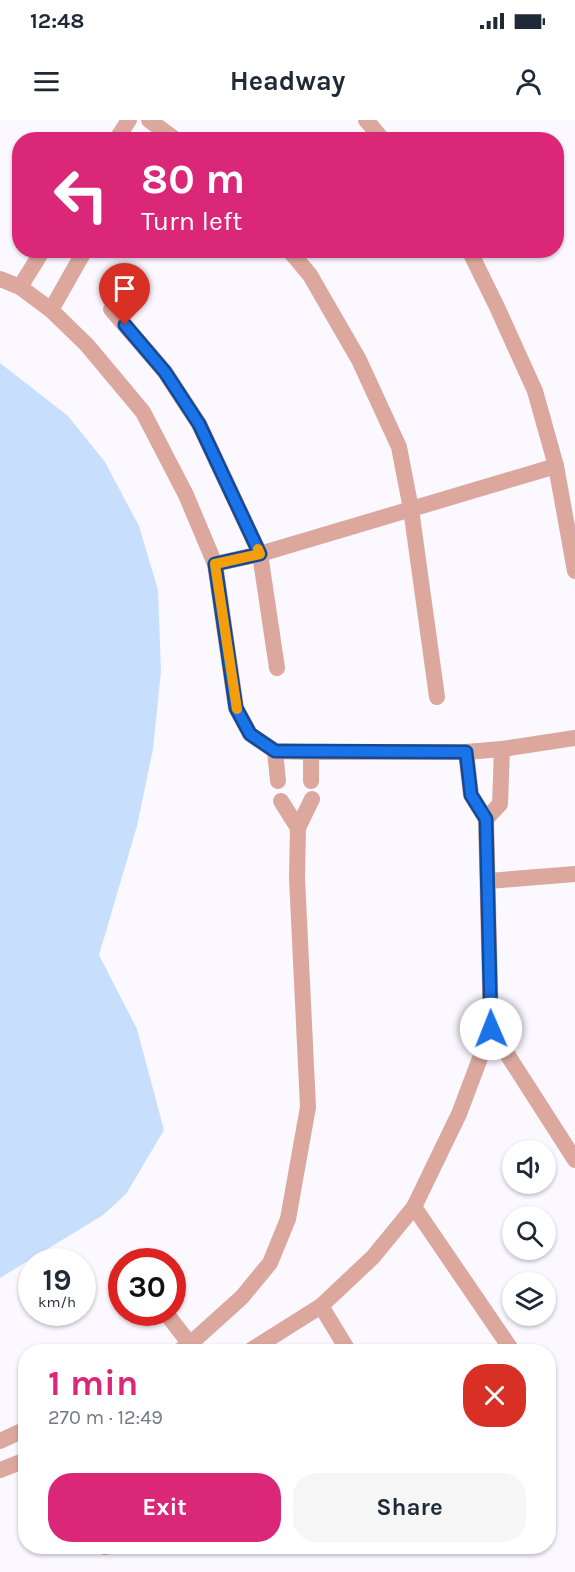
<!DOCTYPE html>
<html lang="en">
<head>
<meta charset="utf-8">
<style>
  body { margin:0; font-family:Karla,sans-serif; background:#f6f6f7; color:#1f2937; height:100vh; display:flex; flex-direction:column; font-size:22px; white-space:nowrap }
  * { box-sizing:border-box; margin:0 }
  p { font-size:20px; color:#747a83 }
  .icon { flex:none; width:33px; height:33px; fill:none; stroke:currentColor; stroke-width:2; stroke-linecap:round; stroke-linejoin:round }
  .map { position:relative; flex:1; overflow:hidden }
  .panel { position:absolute; left:18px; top:1224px; width:538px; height:210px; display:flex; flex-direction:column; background:#fff; border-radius:24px; box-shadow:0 2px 4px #0004 }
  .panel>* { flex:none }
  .guide { position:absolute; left:12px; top:12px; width:552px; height:126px; border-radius:24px; box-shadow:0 2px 4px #0004; background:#db2777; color:#fff; overflow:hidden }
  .controls { position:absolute; left:502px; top:1020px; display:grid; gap:12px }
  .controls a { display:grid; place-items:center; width:54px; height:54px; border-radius:50%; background:#fff; box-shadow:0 2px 4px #0004; font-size:30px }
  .speed { position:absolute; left:18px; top:1128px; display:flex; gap:12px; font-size:30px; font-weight:700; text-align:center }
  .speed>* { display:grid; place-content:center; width:78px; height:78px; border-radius:50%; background:#fff; box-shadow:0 2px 4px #0004; line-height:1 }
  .speed small { font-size:15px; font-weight:400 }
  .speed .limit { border:9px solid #d22; background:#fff; color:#111 }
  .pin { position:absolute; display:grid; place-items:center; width:51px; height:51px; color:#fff; margin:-62px -26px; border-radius:50% 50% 50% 0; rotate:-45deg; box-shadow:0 0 6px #0007 }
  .pin .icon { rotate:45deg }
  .me { position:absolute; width:66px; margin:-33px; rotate:359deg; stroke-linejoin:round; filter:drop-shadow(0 0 4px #0008) }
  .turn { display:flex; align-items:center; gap:21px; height:126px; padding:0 30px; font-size:27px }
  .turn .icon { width:78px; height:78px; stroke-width:2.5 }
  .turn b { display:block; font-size:42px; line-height:51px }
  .round { display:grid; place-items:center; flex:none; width:63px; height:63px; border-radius:24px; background:#f6f6f7 }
  .head { display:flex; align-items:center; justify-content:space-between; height:102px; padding:0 30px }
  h1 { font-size:36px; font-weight:700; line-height:45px; color:#db2777 }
  .action { display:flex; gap:12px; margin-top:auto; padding:12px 30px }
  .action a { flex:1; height:69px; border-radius:24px; background:#db2777; color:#fff; font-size:24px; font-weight:700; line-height:69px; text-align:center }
  .action a+a { background:#f6f6f7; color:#1f2937 }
  .status { display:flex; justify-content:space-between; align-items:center; height:42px; padding:0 30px; background:#fff; direction:ltr }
  .status svg { height:16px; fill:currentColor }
  header { display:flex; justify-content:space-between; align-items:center; height:78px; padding:0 30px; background:#fff; font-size:27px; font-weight:700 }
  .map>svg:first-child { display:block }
  .water { fill:#c7dffc }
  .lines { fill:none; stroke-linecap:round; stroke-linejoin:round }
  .minor { stroke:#dca89e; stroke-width:16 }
  .route-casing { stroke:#114b97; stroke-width:15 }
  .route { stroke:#1a73e8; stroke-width:10 }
  .slow { stroke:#f59e0b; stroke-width:10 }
</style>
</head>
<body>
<div class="status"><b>12:48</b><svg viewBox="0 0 49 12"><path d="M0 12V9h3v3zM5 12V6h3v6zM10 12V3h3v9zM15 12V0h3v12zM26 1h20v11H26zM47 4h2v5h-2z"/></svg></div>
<header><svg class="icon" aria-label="menu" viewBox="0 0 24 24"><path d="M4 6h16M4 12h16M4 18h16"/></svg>Headway<svg class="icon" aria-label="person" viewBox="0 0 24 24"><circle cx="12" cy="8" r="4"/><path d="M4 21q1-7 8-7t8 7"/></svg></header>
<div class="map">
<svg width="575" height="1452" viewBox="0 0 575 1452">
  <rect width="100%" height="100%" fill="#fbf8ff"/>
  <polygon class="water" points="0,243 68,296 105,342 139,406 158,470 161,551 153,629 137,706 99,835 137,909 164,1010 126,1074 103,1095 0,1158"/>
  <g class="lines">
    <g class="minor">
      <polyline points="149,0 176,20"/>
      <polyline points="366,0 383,20"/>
      <polyline points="116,20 129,0"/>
      <polyline points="289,130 310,155 359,240 399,327 411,389 437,577"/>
      <polyline points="469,130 497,187 535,271 556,346 575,451"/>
      <polyline points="0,159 20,167 51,190 87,225 143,292 186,375 215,444 236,588 250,614 275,631 311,632 466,632 502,629 575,618"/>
      <polyline points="20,167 43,130"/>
      <polyline points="111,189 165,252 199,304 260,434 277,548"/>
      <polyline points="51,190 85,130"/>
      <polyline points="215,444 260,434 556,346"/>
      <polyline points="275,631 278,661"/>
      <polyline points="311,632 311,661"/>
      <polyline points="281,681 298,708"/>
      <polyline points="486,699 500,684 502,629"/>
      <polyline points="488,761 575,754"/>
      <polyline points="491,909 575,1040"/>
      <polyline points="414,1087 513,1232"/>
      <polyline points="321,1186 349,1232"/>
      <polyline points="165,1192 190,1224"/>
      <polyline points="178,1232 190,1224 242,1177 270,1143 288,1099 308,987 297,758 298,708 312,679"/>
      <polyline points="248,1232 321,1186 373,1137 414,1087 459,994 491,909 486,699 471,675 466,632"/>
      <polyline points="0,1321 26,1309"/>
      <polyline points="0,1350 26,1340"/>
      <polyline points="105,1426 105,1427"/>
    </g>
  </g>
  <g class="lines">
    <g class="route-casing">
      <polyline id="route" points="125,205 165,252 199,304 260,434 215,444 236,588 250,614 275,631 466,632 471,675 486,699 491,909"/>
    </g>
    <use href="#route" class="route"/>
    <polyline class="slow" points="237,589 215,444 260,434 258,429"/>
  </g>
</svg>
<div class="controls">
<a><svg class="icon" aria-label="sound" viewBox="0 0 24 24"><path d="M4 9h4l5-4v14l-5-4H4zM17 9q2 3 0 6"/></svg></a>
<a><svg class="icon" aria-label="search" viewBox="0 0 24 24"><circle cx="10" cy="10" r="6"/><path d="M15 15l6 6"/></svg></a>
<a><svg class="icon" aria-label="layers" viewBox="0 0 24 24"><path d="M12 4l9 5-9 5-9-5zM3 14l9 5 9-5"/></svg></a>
</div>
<div class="speed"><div>19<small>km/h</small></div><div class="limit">30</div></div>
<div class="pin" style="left:125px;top:205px;background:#d93025"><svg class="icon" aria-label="arrive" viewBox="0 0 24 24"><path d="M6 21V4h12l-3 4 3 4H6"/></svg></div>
<svg class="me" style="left:491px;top:909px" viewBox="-20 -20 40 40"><circle r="19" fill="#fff"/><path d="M0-13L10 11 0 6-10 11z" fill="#1a73e8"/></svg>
<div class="guide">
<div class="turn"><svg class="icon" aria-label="left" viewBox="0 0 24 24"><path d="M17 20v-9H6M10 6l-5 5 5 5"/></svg><div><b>80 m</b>Turn left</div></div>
</div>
<section class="panel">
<div class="head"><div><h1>1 min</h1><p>270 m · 12:49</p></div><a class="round" style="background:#d93025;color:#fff"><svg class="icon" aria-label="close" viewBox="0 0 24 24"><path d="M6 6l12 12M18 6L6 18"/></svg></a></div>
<div class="action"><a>Exit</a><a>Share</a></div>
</section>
</div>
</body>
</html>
